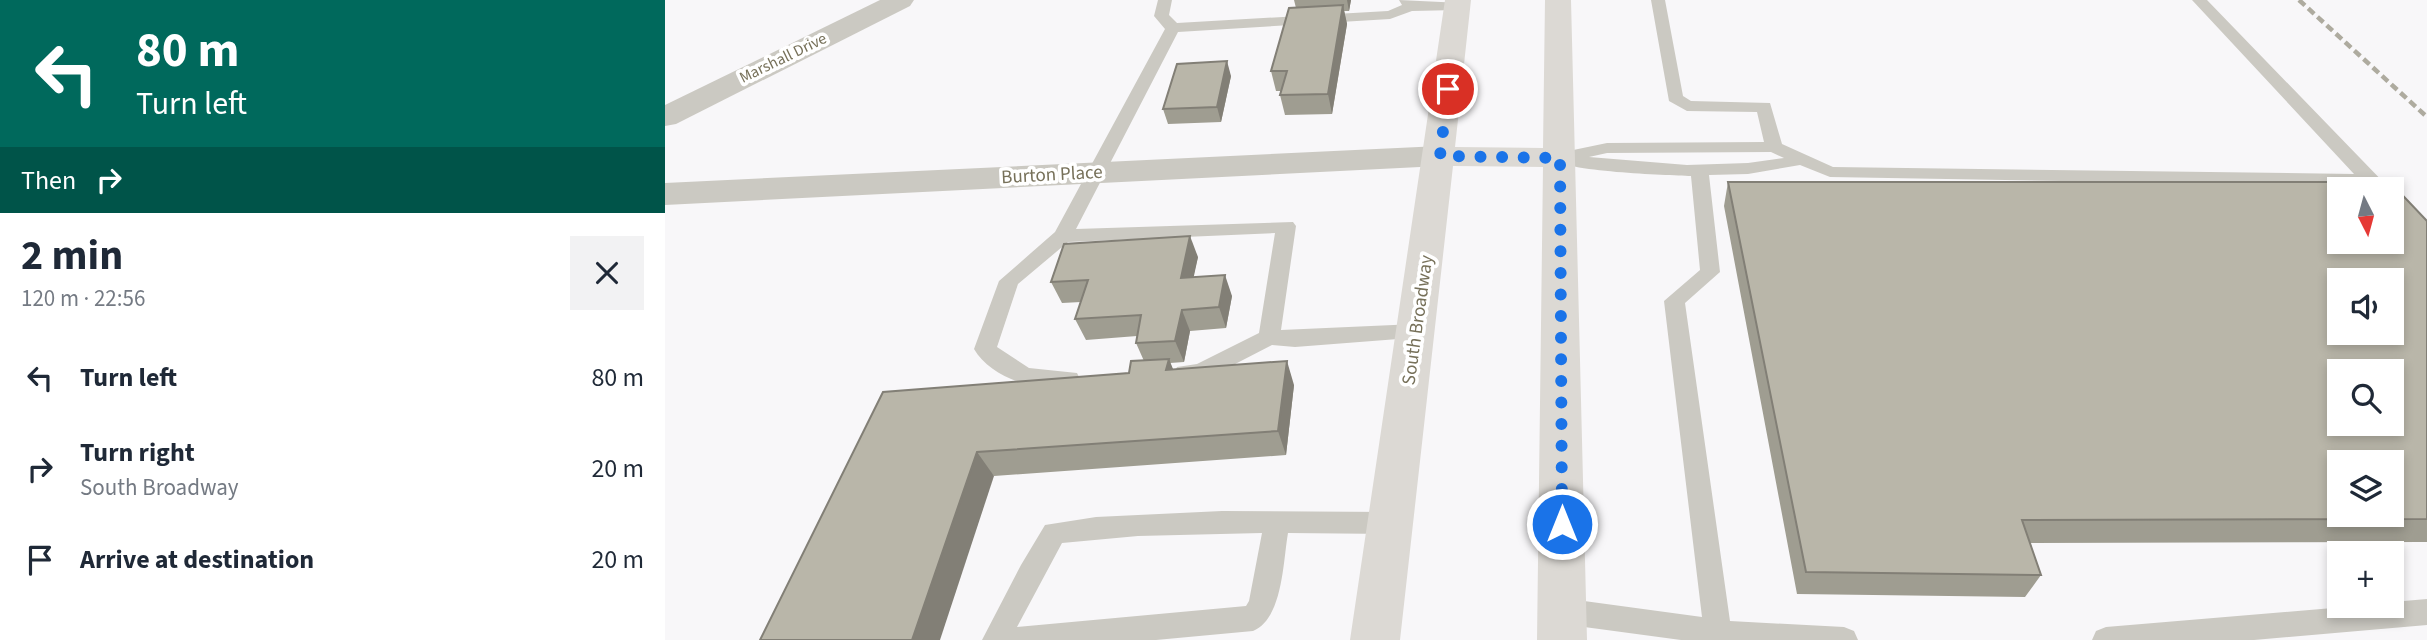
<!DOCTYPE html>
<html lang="en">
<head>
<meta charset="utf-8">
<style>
  body { margin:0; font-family:"Source Sans 3",sans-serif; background:#f2f2f3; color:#1f2937; height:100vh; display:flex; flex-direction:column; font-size:26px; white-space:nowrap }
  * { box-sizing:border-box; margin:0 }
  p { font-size:23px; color:#747a83 }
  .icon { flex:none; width:38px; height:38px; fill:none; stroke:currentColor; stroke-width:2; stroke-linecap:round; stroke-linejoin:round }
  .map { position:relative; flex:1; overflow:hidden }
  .side { display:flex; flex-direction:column; background:#fff; width:665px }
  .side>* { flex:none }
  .banner { background:#00695c; color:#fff; overflow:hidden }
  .needle { width:46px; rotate:174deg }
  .buttons { position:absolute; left:1662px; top:177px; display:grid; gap:14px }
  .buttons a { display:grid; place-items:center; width:77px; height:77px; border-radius:0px; background:#fff; box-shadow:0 4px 10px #0003; font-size:35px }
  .pin { position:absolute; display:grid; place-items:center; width:60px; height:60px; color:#fff; margin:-30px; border:4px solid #fff; border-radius:50%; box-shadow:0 2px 7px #0007 }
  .me { position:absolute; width:77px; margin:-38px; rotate:0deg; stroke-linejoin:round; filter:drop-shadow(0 0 5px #0008) }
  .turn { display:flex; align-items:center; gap:24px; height:147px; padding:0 21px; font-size:32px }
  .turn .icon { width:91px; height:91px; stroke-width:2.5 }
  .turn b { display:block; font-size:49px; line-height:60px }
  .then { display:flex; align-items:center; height:66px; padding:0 21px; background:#0003; gap:14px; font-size:26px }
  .round { display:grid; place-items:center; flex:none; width:74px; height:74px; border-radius:0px; background:#f2f2f3 }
  .summary { display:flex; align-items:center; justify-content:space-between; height:119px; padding:0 21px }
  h1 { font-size:42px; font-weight:700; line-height:52px }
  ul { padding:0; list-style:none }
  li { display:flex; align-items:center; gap:21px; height:91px; padding:0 21px }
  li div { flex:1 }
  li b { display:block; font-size:26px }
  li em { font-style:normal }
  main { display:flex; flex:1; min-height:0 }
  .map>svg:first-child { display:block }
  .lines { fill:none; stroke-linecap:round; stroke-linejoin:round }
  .service { fill:#cbc9c2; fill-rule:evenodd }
  .minor { fill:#cbc9c2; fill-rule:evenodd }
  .primary { fill:#dcd9d4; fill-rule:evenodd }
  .rail { stroke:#aeab9f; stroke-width:4.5; stroke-dasharray:8 4.5; stroke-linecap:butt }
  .wall { fill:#9f9d91 }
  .shaded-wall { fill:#827f76 }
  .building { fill:#b9b6a9; stroke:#827f76; stroke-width:2; fill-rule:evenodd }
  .route { stroke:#1a73e8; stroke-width:12; stroke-dasharray:0 21.6 }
  .labels { text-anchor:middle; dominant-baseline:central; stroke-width:7; stroke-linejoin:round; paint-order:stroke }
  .far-street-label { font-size:16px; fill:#77715a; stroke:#fff }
  .street-label { font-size:19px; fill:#77715a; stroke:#fff }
</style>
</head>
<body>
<main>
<section class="side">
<div class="banner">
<div class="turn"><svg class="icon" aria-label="left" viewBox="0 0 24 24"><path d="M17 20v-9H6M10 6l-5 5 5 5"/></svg><div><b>80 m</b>Turn left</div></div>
<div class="then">Then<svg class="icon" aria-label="right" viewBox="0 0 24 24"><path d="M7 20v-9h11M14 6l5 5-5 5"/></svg></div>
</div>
<div class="summary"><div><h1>2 min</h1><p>120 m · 22:56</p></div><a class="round"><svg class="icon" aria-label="close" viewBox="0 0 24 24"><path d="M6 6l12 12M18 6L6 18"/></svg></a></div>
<ul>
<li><svg class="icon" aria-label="left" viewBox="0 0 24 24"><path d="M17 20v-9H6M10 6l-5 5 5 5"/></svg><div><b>Turn left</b></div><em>80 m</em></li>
<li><svg class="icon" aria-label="right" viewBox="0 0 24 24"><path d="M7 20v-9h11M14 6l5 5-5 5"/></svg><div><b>Turn right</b><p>South Broadway</p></div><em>20 m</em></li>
<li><svg class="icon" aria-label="arrive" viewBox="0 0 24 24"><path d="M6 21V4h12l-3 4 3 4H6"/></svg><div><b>Arrive at destination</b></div><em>20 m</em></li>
</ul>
</section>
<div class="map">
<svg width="1762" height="640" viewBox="0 0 1762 640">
  <rect width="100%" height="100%" fill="#f8f7f9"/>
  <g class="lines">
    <g class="service">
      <path d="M493,0H507L504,15L512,23L723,11L737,5L734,0L797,3L799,6L792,10L747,11L725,19L513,32L411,229L628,222L631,226L616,330L751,324L759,327L762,332L759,337L630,347L607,345L543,378L520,381L512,379L509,373L512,367L532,364L594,333L610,233L403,242L353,284L332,347L364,368L412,373L415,379L412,385C379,395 327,380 309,349L334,281L390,232L500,29L489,16Z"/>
      <path d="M986,0H1000L1018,96L1026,101L1105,103L1117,144L1168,167L1689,174L1527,0H1542L1725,189H1705L1701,186L1165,177L1135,165L1083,174L1044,175L1055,272L1020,303L1065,621L1179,627L1189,631L1193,640H1016L897,624L887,620L883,611L887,602L897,598L1037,617L999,301L1035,270L1026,176C1002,175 898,172 886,158L889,154L942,143L1099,142L1092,112L1022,111L1004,101ZM1106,152L1119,158L1083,163L1022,165L924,157L942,153Z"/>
      <path d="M557,511L726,512L735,515L739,523L735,531L726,534L623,533C618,561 618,619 588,631L491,640H317L356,565L380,525L431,517ZM597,533L584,601L581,606L352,627L397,543L473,536Z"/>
      <polygon points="1762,599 1762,625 1589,640 1427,640 1431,631 1441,627 1691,606 1727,606 1727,602"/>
    </g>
    <g class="minor">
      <polygon points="215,0 249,0 245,6 11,124 0,126 0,105"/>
      <polygon points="775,146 786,149 791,156 786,163 775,166 0,205 0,183"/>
    </g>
    <polygon class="primary" points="780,0 806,0 790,147 878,148 880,0 906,0 922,640 872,640 878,167 788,166 735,640 685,640"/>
    <polyline class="rail" points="1634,0 1762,117"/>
  </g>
  <g class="wall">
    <polygon points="629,0 686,0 684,11 679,11 682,24 667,114 620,115 615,95 616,91 611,91 606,71 631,8"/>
    <polygon points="566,76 556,122 503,124 498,109"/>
    <polygon points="1063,182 1762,221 1762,542 1365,543 1376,575 1360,597 1132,594 1059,206"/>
    <polygon points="533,257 528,277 567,296 561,328 525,331 519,362 505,363 508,370 629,385 621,455 329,476 218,392 464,373 479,361 471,343 472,336 421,340 410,319 416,302 397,303 386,282"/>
  </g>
  <g class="shaded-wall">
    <polygon points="682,0 686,0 684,11"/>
    <polygon points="678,5 682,24 667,114 663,94"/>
    <polygon points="562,61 566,76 556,122 552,107"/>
    <polygon points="525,236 533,257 524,299 516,278"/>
    <polygon points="560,275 567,296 561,328 554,307"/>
    <polygon points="517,310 525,331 519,362 510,341"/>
    <polygon points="504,359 514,384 501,370"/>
    <polygon points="622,361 629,385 621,455 613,431"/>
    <polygon points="312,452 329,476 275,640 247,640"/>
  </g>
  <g class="building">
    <polygon points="678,5 663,94 615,95 622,71 606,71 624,8"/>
    <polygon points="562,61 552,107 498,109 512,64"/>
    <path d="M1063,182H1725L1762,221V519L1357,520L1376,575L1141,572ZM1675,189H1727V242H1675ZM1675,280H1727V332H1675ZM1675,371H1727V424H1675ZM1675,462H1727V514H1675Z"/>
    <polygon points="525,236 516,278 560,275 554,307 517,310 510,341 471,343 476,315 410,319 423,280 386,282 399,244"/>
    <polygon points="504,359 501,370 622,361 613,431 312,452 247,640 95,640 218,392 464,373 466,361"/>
  </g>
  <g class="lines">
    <polyline class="route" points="783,89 775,156 895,158 897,524"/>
  </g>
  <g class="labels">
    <g class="far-street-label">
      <text transform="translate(118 58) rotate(-26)">Marshall Drive</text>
    </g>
    <g class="street-label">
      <text transform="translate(387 175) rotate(-3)">Burton Place</text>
      <text transform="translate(753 320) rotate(-82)">South Broadway</text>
    </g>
  </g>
</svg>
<div class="buttons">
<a><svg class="needle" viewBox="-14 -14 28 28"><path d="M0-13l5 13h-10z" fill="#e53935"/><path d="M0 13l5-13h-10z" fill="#747a83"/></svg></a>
<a><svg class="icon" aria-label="sound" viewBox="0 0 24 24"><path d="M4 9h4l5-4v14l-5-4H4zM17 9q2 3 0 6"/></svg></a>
<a><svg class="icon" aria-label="search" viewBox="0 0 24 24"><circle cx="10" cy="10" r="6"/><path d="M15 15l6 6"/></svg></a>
<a><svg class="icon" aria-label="layers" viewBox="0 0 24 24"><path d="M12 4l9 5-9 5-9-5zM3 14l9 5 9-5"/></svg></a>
<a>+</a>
</div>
<div class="pin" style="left:783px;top:89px;background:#d93025"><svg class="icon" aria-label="arrive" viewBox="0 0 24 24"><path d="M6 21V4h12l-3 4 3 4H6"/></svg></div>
<svg class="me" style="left:897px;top:524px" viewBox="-20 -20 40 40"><circle r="17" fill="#1a73e8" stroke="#fff" stroke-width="3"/><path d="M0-11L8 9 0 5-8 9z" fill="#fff"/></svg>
</div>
</main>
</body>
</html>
